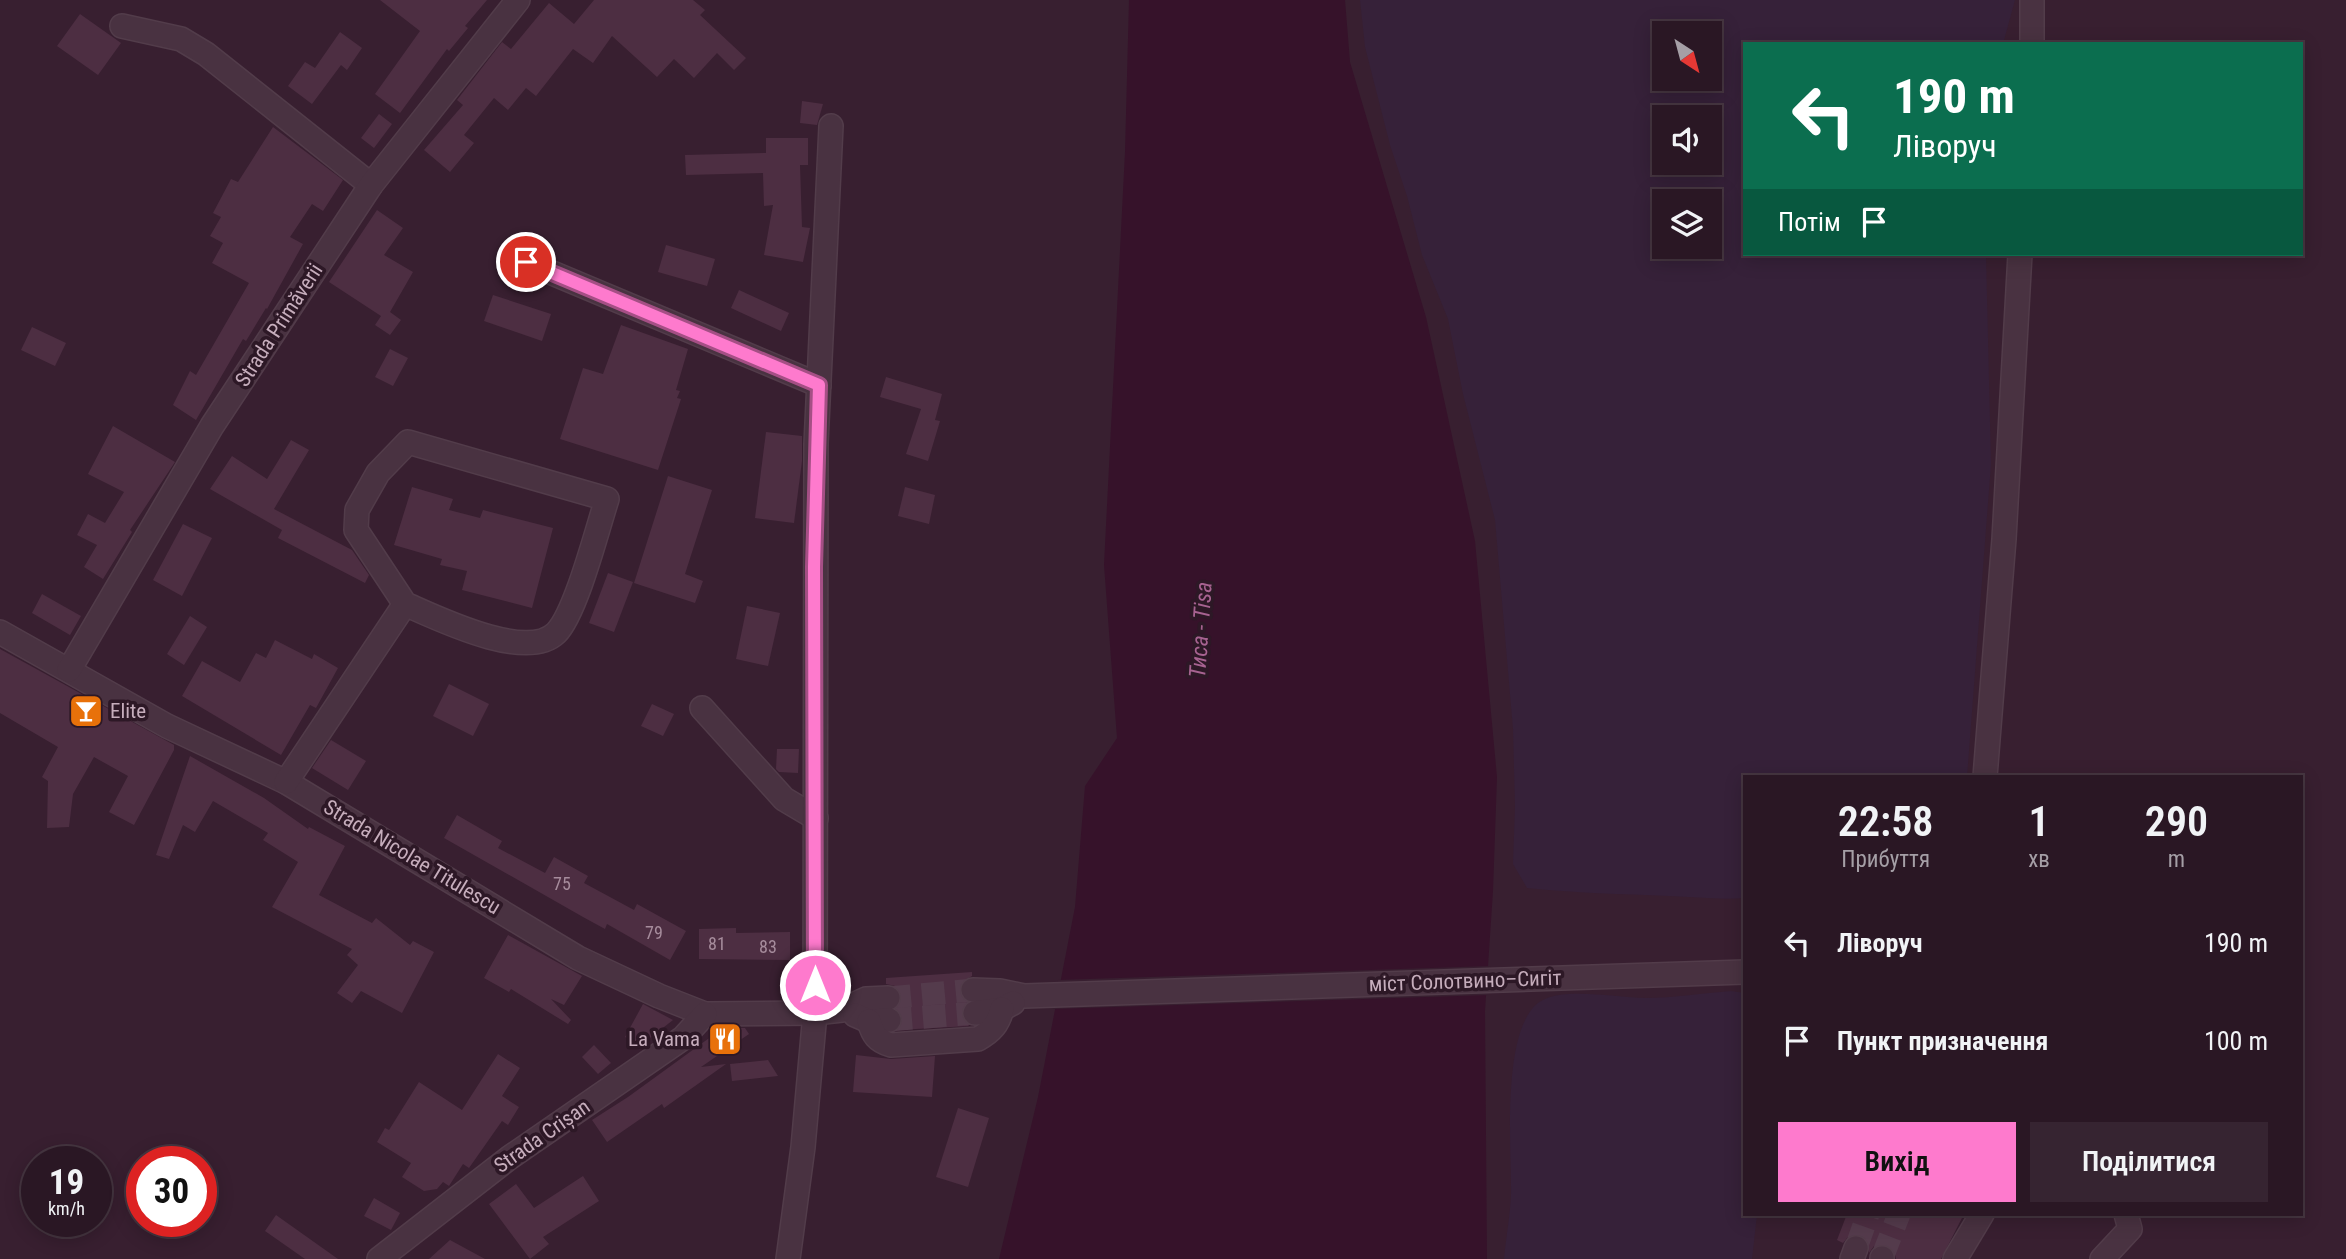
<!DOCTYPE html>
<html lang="uk">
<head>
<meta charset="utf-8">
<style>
  body { margin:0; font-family:"Roboto Condensed",sans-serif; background:#362431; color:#f1f3f6; height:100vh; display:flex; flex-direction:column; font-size:26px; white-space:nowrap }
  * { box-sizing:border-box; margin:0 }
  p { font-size:23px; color:#a59fa6 }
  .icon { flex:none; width:38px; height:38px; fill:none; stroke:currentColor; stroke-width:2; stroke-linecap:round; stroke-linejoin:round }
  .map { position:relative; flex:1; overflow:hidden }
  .drawer { position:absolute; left:1743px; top:775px; width:560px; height:441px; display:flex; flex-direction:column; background:#2a1724; border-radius:0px; box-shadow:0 4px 18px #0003,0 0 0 2px #463641 }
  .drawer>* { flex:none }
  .hud { position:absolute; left:1743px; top:42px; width:560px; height:214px; border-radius:0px; box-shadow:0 4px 18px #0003,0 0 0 2px #463641; background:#0b6e4f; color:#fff; overflow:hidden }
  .needle { width:46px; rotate:144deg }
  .controls { position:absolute; left:1652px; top:21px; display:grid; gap:14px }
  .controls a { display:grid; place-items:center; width:70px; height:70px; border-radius:0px; background:#2a1724; box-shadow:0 4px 18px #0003,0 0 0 2px #463641; font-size:35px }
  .speed { position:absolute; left:21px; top:1146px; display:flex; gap:14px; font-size:35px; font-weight:700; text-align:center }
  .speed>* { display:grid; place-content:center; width:91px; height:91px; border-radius:50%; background:#2a1724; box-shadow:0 4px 18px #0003,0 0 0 2px #463641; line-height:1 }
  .speed small { font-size:18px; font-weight:400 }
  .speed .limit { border:10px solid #d22; background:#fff; color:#111 }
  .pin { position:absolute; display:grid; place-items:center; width:60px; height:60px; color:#fff; margin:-30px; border:4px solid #fff; border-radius:50%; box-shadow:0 2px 7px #0007 }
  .me { position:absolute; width:77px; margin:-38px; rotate:0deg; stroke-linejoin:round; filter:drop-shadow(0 0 5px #0008) }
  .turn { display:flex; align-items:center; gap:24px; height:147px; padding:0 35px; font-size:32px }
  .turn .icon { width:91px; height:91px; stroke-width:2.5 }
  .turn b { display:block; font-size:49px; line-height:60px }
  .then { display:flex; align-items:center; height:66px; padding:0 35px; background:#0003; gap:14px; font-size:26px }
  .eta { display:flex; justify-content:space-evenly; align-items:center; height:119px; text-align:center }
  .eta b { font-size:42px; font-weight:600; line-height:49px }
  .cta { display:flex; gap:14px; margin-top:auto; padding:14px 35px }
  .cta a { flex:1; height:80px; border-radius:0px; background:#fe7acd; color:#111; font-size:28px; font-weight:600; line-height:80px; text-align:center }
  .cta a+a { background:#362431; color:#f1f3f6 }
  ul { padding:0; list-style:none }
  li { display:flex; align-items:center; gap:21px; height:98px; padding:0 35px }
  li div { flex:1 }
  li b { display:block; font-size:26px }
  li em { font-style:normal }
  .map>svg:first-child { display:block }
  .green { fill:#362139; fill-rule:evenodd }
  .water { fill:#36122a }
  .pier { fill:#381f30 }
  .building { fill:#4d2e42 }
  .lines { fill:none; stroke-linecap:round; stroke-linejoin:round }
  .minor-tunnel { stroke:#543b4c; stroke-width:23; stroke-dasharray:23 11; stroke-linecap:butt }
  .minor-casing { stroke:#523c4a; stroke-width:26 }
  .minor { stroke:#493241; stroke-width:23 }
  .route-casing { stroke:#a54f85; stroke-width:18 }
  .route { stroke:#fe7acd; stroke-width:12 }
  .labels { text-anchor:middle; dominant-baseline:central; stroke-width:7; stroke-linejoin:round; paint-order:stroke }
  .number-label { font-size:18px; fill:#a68c9c }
  .street-label { font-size:21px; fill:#c6adbc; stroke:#2d1826 }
  .poi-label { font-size:21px; fill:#c6adbc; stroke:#2d1826; text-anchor:start }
  .water-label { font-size:23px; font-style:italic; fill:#a76391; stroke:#2d1826 }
</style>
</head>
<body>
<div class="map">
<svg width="2346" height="1259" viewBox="0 0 2346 1259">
  <rect width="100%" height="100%" fill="#381f30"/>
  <g class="green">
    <path d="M1360,0H2015L2003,44H1745V254H1986L1991,464L1967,777H1745V898C1719,900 1694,897 1669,896C1621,894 1575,893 1527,888L1513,864L1515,807L1513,729L1495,520L1463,394L1448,319L1422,255L1407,196L1390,145L1365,47ZM1664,33H1710V79H1664ZM1664,117H1710V163H1664ZM1664,201H1710V247H1664Z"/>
    <path d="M1731,991L1745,993V1214L1757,1215L1752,1259H1504C1506,1238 1510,1216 1511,1195C1512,1152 1499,1018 1545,999C1571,988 1617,998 1646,998C1674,998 1703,993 1731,991Z"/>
  </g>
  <polygon class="water" points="1129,0 1345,0 1350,62 1426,317 1475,541 1497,777 1493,891 1485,1011 1487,1259 999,1259 1038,1097 1075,907 1085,786 1117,738 1104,565 1125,152"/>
  <polygon class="pier" points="1491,966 1489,995 1052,1009 1058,980"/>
  <g class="building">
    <polygon points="380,0 487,0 465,26 468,28 449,51 447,49 400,113 375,94 420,31"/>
    <polygon points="594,0 693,0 705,10 700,15 746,58 734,70 717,53 694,78 674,59 657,77 612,36 593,63 573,49 536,96 526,88 508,110 494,98 464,135 474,143 450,172 424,150 463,105 457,100 502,42 511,49 549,3 574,24"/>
    <polygon points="80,14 121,43 98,75 57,46"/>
    <polygon points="340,32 362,48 347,70 341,65 312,104 288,86 305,62 315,68"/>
    <polygon points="802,101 823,104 817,125 800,123"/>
    <polygon points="379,114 392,124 374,148 361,138"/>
    <polygon points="273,127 343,180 323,211 312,204 290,237 303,244 267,309 266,308 246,341 243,339 196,420 173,405 190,371 196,375 249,283 212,263 223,243 210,236 221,217 213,213 231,179 238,182"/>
    <polygon points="766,138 808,138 808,165 800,165 802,227 810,228 803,262 764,255 773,205 764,206 763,173 686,175 685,155 766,153"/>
    <polygon points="377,210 403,228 384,255 413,272 390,312 401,320 390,335 375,325 381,316 329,282"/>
    <polygon points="666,245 715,259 707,286 658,272"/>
    <polygon points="739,290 789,313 781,331 731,308"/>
    <polygon points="493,295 551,314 542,341 484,321"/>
    <polygon points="621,325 688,349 676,390 680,391 677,398 681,399 658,470 560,439 583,368 603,374"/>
    <polygon points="32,327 66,343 55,366 21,350"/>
    <polygon points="390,349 408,358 393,386 375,377"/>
    <polygon points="886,377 942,394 935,420 940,421 928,461 906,454 921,409 880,397"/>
    <polygon points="113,426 175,462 130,530 132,532 103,579 84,567 97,545 77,535 88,514 105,523 124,492 88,474"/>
    <polygon points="766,432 802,436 802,461 794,523 755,518"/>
    <polygon points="291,440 309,450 274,509 352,550 369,575 365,583 278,538 282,530 210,489 232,456 267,479"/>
    <polygon points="668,476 712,490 685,574 703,581 695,603 634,583"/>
    <polygon points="412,487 453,499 449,510 480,518 483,510 553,528 532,608 462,590 467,571 440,565 442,559 394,545"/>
    <polygon points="905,487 935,495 929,524 898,516"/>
    <polygon points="183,524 212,538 182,596 153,580"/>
    <polygon points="608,573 633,582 614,632 589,623"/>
    <polygon points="42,594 81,616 70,635 32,613"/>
    <polygon points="747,606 780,613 768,666 736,659"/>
    <polygon points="190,616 207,627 184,665 167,654"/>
    <polygon points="275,640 312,659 314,654 338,668 316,708 310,705 281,755 182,696 202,661 240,682 256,653 266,658"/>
    <polygon points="0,649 174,745 174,750 134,825 109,812 128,776 94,757 73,794 69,827 47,828 48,781 42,777 58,747 0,713"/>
    <polygon points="449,684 489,704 473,736 433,716"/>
    <polygon points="652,704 674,714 663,736 641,726"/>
    <polygon points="331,740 366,761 348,790 312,768"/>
    <polygon points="777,749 799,749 798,773 779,772 776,769"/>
    <polygon points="190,756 264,798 308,829 309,827 345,846 319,895 372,923 376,918 410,945 413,941 434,952 402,1013 361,991 352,1003 337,993 358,965 347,955 352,949 272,907 298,862 263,840 268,833 213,801 195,832 183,825 169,859 156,855"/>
    <polygon points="457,815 502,841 498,848 545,873 554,857 588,876 584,883 634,910 637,904 686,931 670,960 607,924 605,929 583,917 444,838"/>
    <polygon points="736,928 736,933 790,932 790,960 699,959 699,929"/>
    <polygon points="508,935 582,976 564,1005 551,999 571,1020 568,1024 511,989 509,992 484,978"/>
    <polygon points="972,972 972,976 962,982 959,989 960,996 966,1002 962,1009 961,1016 969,1026 898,1030 903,1020 897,1009 902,997 895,986 886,984 886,978"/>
    <polygon points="643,1004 673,1020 641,1045 625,1037"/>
    <polygon points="723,1028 745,1028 749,1034 701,1067 726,1064 664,1108 662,1104 607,1142 592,1120 628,1097"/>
    <polygon points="594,1045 611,1063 598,1074 582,1057"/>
    <polygon points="498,1054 520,1068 502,1096 519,1107 508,1125 502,1121 469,1168 463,1164 449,1186 443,1182 437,1189 424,1191 402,1177 411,1163 377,1142 385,1128 389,1130 419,1082 462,1110"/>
    <polygon points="856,1055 891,1059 935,1056 932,1097 853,1092"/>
    <polygon points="768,1060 778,1076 732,1081 730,1064"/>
    <polygon points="958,1108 989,1118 968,1187 936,1177"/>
    <polygon points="583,1176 599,1201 543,1237 549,1244 530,1259 489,1204 516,1184 534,1208"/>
    <polygon points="374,1198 400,1213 391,1230 364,1216"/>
    <polygon points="1847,1214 1964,1214 1941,1259 1896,1259 1894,1250 1883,1244 1874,1246 1869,1253 1867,1240 1860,1235 1848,1237 1843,1243 1837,1240"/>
    <polygon points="276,1215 338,1259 305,1259 265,1231"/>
    <polygon points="450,1240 485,1259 429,1259"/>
  </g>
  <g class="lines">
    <g class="minor-tunnel">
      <polyline points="888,998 973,990"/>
      <polyline points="889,1020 975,1013"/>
      <polyline points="1856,1248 1868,1214"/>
      <polyline points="1882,1258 1899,1214"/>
    </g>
    <g class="minor-casing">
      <g id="minor">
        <polyline points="122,26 181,39 206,54 371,185"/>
        <polyline points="2032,44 2032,0"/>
        <polyline points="526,262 819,385"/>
        <polyline points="0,632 167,726 286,782 578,958 659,996 705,1014 815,1013 842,1010 866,999 888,998"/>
        <polyline points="69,670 212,426 371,185 518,0"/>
        <polyline points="702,708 784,799 816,818"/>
        <polyline points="1985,777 2004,539 2020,254"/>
        <path d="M286,782L405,604C437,618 526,662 556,633C576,613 597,530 607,499L408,442L378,473L357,510L356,530L405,604"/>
        <polyline points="973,990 1000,991 1024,996 1745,972"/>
        <polyline points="975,1013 1002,1009 1013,1003"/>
        <polyline points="855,1015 869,1021 889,1020"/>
        <path d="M869,1021C873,1035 877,1041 891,1045L978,1039C992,1031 998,1024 1002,1009"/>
        <polyline points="379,1259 509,1158 683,1038 705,1014"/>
        <polyline points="788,1259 803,1147 815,1013 816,444 831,126"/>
        <polyline points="1852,1259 1856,1248"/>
        <polyline points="1882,1259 1882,1258"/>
        <polyline points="1955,1259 1982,1214"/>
        <polyline points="2102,1259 2130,1229 2126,1214"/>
      </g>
    </g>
    <use href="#minor" class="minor"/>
  </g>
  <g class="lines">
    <g class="route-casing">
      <polyline id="route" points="526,262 819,385 814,567 815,985"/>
    </g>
    <use href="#route" class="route"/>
  </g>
  <defs>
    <g id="bar-square" transform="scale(1.75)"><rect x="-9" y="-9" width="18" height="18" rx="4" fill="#e8710a" stroke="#2d1826"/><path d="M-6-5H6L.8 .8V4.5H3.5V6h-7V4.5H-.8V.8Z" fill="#fff"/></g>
    <g id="restaurant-square" transform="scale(1.75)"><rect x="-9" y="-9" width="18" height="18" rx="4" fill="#e8710a" stroke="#2d1826"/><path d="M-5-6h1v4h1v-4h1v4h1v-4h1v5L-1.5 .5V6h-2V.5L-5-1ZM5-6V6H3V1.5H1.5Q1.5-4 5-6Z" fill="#fff"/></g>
  </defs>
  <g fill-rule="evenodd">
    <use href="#bar-square" x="86" y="711"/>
    <use href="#restaurant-square" x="725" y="1039"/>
  </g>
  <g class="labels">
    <g class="number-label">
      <text x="562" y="883">75</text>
      <text x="654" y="932">79</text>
      <text x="717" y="943">81</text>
      <text x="768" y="946">83</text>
    </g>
    <g class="street-label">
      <text transform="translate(279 325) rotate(-57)">Strada Primăverii</text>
      <text transform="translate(412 857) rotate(31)">Strada Nicolae Titulescu</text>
      <text transform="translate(1465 981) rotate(-2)">міст Солотвино–Сигіт</text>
      <text transform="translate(542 1136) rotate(-35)">Strada Crișan</text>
    </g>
    <g class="poi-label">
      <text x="110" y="711">Elite</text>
      <text x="700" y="1039" text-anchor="end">La Vama</text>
    </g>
    <g class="water-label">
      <text transform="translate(1201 630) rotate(-86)">Тиса - Tisa</text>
    </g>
  </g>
</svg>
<div class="controls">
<a><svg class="needle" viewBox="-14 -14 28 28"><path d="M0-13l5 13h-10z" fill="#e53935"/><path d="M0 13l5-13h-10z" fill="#a59fa6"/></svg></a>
<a><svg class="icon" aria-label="sound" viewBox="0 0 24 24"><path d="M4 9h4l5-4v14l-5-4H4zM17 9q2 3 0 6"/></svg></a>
<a><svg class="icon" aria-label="layers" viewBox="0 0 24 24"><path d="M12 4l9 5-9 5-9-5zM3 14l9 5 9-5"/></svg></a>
</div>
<div class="speed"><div>19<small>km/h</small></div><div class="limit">30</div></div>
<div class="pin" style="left:526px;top:262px;background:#d93025"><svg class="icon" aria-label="arrive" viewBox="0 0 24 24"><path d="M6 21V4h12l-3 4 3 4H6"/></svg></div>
<svg class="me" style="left:815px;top:985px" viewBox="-20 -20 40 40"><circle r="17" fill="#fe7acd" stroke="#fff" stroke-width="3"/><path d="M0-11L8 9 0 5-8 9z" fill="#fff"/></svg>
<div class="hud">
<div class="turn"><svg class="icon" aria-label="left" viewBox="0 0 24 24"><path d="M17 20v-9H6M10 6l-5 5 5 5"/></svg><div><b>190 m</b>Ліворуч</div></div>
<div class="then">Потім<svg class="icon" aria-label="arrive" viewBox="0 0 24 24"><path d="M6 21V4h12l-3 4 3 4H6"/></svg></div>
</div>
<section class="drawer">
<div class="eta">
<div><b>22:58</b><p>Прибуття</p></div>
<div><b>1</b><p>хв</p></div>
<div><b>290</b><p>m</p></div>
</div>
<ul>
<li><svg class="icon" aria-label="left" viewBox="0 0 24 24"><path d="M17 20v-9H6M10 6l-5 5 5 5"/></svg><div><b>Ліворуч</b></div><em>190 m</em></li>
<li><svg class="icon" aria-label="arrive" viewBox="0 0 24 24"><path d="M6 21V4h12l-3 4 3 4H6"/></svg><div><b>Пункт призначення</b></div><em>100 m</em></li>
</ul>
<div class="cta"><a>Вихід</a><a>Поділитися</a></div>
</section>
</div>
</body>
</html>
